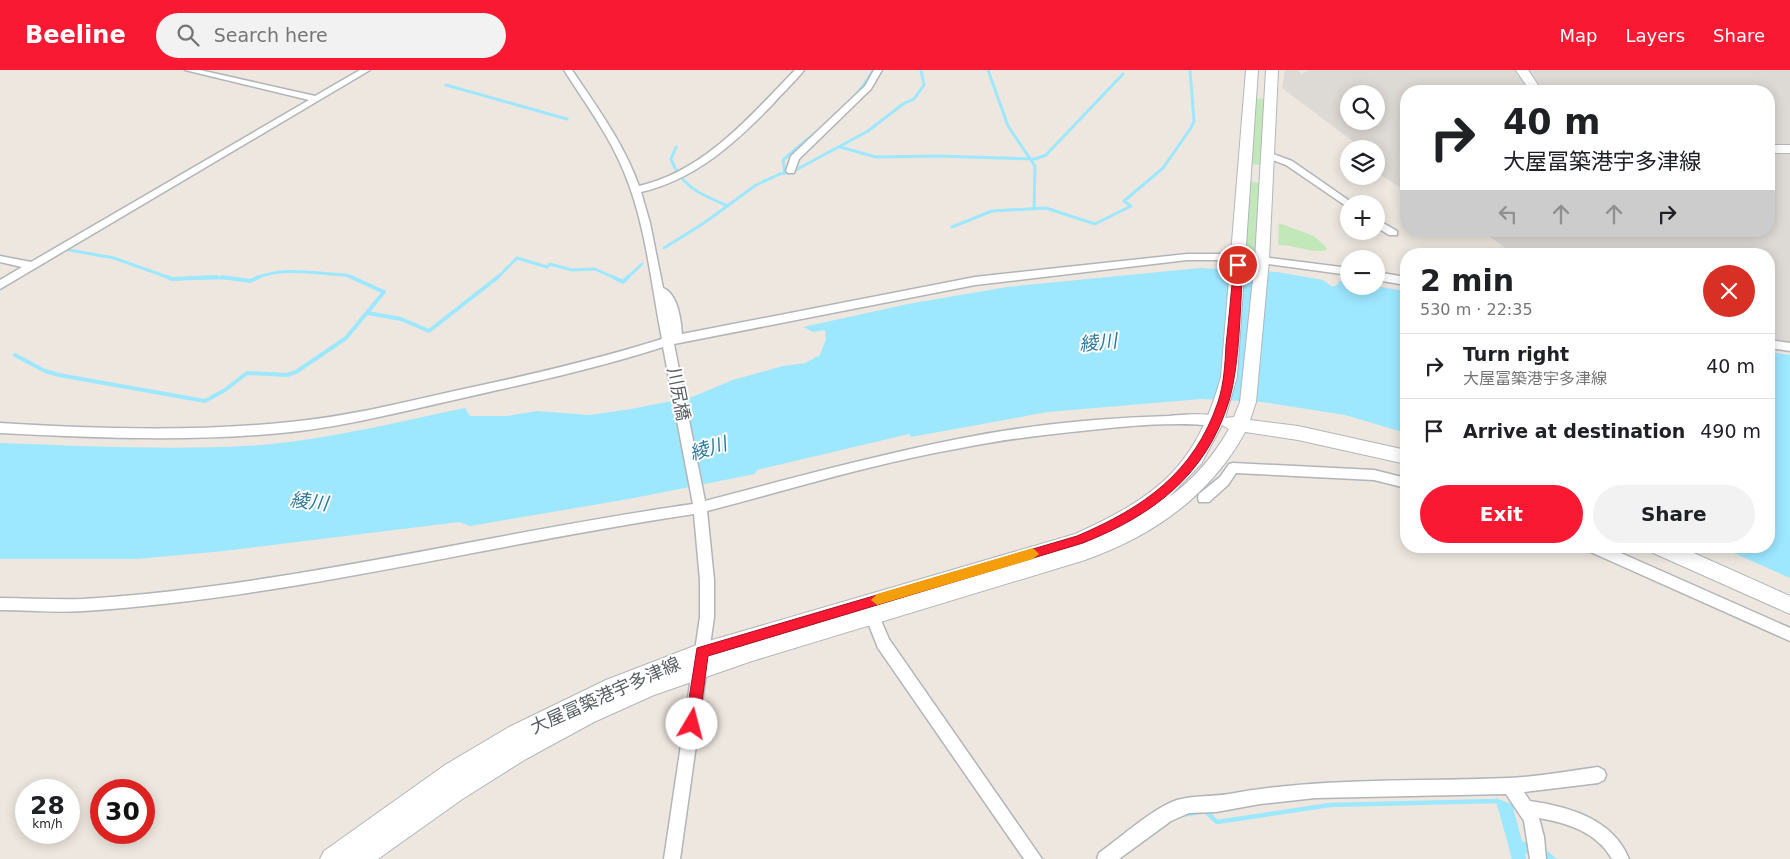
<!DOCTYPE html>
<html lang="en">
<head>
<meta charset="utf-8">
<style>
  body { margin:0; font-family:"DejaVu Sans","Noto Sans JP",sans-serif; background:#f2f2f2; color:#202124; height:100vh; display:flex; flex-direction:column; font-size:19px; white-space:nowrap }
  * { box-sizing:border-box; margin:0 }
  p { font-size:16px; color:#757577 }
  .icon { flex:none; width:28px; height:28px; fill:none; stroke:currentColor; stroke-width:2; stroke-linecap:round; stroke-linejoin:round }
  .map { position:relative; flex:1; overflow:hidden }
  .side { position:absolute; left:1400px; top:178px; width:375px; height:305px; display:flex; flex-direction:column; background:#fff; border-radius:20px; box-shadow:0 2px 12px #0003 }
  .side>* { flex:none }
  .top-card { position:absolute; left:1400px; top:15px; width:375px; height:152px; border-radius:20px; box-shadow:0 2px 12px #0003; background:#fff; color:#202124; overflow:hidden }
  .controls { position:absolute; left:1340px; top:15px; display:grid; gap:10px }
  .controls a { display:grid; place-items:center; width:45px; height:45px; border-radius:50%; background:#fff; box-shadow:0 2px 12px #0003; font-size:25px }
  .speed { position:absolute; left:15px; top:709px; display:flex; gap:10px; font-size:25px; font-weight:700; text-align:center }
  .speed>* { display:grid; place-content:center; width:65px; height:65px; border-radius:50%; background:#fff; box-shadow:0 2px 12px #0003; line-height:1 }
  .speed small { font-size:12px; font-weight:400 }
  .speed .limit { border:8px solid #d22; background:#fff; color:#111 }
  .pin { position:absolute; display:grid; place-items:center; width:42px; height:42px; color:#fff; margin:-21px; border:2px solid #fff; border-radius:50%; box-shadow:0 1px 5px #0007 }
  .me { position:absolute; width:55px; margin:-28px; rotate:8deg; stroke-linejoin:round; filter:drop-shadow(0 0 4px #0008) }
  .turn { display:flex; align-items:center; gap:18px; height:105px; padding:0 20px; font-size:22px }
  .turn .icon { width:65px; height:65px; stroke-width:2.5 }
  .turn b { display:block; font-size:35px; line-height:42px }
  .lanes { display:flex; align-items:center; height:48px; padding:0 20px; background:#0003; justify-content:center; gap:25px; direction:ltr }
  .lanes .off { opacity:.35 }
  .round { display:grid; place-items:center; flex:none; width:52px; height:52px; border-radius:26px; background:#f2f2f2 }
  .summary { display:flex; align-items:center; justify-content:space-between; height:85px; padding:0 20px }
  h1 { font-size:30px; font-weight:600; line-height:38px }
  .primary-button { display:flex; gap:10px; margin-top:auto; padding:10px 20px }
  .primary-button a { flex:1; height:58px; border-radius:30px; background:#f91933; color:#fff; font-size:20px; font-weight:600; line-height:58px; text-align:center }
  .primary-button a+a { background:#f2f2f2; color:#202124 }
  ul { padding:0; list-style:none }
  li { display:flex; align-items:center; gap:15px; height:65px; padding:0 20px; border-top:1px solid #e0e0e0 }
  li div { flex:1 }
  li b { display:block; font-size:19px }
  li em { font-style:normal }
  header { display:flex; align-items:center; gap:30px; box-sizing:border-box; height:70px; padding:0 25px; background:#f91933; color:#fff }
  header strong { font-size:24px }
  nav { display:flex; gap:28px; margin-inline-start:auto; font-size:18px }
  .search { width:350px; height:45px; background:#f2f2f2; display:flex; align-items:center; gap:12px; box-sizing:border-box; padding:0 18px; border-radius:28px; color:#757577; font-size:19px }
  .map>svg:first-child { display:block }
  .industrial { fill:#ddd9d4; fill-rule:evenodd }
  .green { fill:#c2e8b9 }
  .water { fill:#9de7ff }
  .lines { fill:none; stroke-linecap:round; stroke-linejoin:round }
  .stream-far2 { stroke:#9de7ff; stroke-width:3 }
  .stream-far1 { stroke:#9de7ff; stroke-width:4 }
  .stream { stroke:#9de7ff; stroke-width:4.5 }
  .street-casing { stroke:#b1b5b9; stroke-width:3 }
  .secondary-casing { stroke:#b1b7bc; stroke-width:2 }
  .street { fill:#fff; fill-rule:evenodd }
  .secondary { fill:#fff; fill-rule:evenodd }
  .route { fill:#f91933; stroke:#a21021 }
  .slow { fill:#f59e0b }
  .labels { text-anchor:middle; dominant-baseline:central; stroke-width:4; stroke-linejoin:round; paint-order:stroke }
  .street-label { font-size:18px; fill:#585f62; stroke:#fff }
  .water-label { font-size:19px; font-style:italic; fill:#2c7a9e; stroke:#fff }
</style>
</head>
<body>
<header>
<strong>Beeline</strong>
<div class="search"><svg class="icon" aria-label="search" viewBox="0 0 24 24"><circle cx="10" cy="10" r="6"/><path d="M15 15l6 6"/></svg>Search here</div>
<nav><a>Map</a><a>Layers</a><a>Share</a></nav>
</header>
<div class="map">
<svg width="1790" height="789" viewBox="0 0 1790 789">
  <rect width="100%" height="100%" fill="#ede7df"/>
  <g class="industrial">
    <path d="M1285,0H1298L1301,4L1309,0H1516L1528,21H1406V121L1376,102V79H1363L1282,18ZM1349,24H1376V51H1349Z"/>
    <polygon points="1529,0 1790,0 1790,75 1769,75 1769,21 1543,21"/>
    <polygon points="1769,84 1790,84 1790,274 1769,270 1769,184 1513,184 1485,163 1477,167 1468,161 1769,161"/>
  </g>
  <g class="green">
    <polygon points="1254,28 1264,29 1260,95 1249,94"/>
    <polygon points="1247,111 1259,113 1256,182 1243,180"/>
    <path d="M1279,153L1314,166L1327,178L1326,180C1311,184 1294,174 1278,175Z"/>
  </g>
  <g class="water">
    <path d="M1200,198L1277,202L1323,210L1331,216H1336L1340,211L1349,213V216H1373L1406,221V363L1345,345L1262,332L1201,329L1048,342L911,367L909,364L757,400L755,404L634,428L470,456L459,452L224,481L136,489H0V373C87,376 174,381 261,375C330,369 398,352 465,338L470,346H507L537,341L590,345L631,339L692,327L733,310L783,296L805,293L820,285L826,269L825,260L813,262L803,257L908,234L1007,217Z"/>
    <polygon points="1769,282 1790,285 1790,508 1718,476 1769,476"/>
    <polygon points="1495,728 1512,734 1522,771 1545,779 1557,789 1542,789 1525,783 1526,789 1515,789 1509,764 1505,763"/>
  </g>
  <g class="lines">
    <g class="stream-far2">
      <polyline points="988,0 1008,56 1035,96 1034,139"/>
      <polyline points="446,15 567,49"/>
      <path d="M676,77L671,89C681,117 702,125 728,136"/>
      <polyline points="840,77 876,87 937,86 1035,89 1046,85 1123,4"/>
      <path d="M785,103L783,90C813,63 854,37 873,0"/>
      <polyline points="952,157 992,141 1046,138 1095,154 1131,136 1124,131 1163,98 1191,58 1194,51 1190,0"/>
      <polyline points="664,178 704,153 756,115 780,104 794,101 868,61 903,34 914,29 924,15 921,0"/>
      <polyline points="69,180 114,188 170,208"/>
      <polyline points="187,208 231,208"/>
      <path d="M256,208C285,196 316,204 346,205L354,208"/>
      <polyline points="497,208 517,188 547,197 550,194 572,200 595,199 615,208"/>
      <polyline points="627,208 642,194"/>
    </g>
    <g class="stream-far1">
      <polyline points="167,207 172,209 217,207"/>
      <polyline points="222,207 250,211 259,207"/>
      <polyline points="613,207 623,212 628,207"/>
      <polyline points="368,243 401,249 429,261 498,207"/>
      <polyline points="15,285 45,301 59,305 205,331 225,320 247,303 287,305 296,302 346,268 384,222 351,207"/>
    </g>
    <g class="stream">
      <polyline points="1182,745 1205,741 1217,752 1330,735 1497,731 1501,733"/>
      <polyline points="1507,761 1514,789"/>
    </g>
    <g class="street-casing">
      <g id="street">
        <polygon points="185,0 200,0 315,26 360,0 370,0 0,219 0,210 22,197 0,192 0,186 31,192 309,30"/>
        <path d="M564,0H572C597,37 624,74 639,116C705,101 750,46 795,0H804C795,12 783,22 773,34C735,73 696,109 641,122L650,153L663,218C678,224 681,250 682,264L975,207L1187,184H1239L1349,198V205L1239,190H1187L975,215L674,274L705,431C789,409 873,386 958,369C1027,355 1099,348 1169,346C1180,345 1218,341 1223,351L1217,356C1172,351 1126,356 1081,361C1041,365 1000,370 961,378C875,393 791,419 707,441L714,510V547L680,789H664L700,547V510L694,444C490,474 289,528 83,541C56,543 27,540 0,540V528C28,528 56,530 83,529C289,516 489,463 693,434L663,277C595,299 524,314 454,330C400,342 346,356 291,362C195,372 97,368 0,363V353C96,359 194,362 290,352C344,347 397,334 450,322C521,307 592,291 662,269C651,214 646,154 624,102C609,65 585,33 564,0Z"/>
        <polygon points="874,0 882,0 871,19 799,89 794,103 788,103 786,101 791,86 865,16"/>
        <polygon points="1268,82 1292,91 1354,134 1349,134 1349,137 1346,136 1286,95 1265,87 1265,83"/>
        <polygon points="1376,149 1397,161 1397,165 1389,165 1376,157"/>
        <polygon points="1376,202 1406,207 1406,215 1376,210"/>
        <polygon points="1769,270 1790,273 1790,281 1769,278"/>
        <polygon points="1233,393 1374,400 1406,408 1406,418 1374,410 1236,403 1228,415 1209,432 1199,432 1198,428 1199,424 1220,407 1229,394"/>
        <polygon points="1584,476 1605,476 1790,558 1790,571 1586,480"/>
        <polygon points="872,539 877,541 889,569 1042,789 1024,789 878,578 865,545 867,541"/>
        <path d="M1598,697L1604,700L1606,705L1604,710L1598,713L1524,722L1530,731C1570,737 1613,749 1629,789H1612C1597,762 1567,753 1539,748L1544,767L1546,789H1530L1524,751L1506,724L1315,728L1260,734L1216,742L1189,743L1171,751L1119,789H1097L1099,783C1120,768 1153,738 1177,730C1194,725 1212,727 1229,724C1322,707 1415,712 1508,708C1538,707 1568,701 1598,697Z"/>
      </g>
    </g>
    <g class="secondary-casing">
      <g id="secondary">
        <path d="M1246,0H1258L1237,307L1225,348L1234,347L1240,332L1255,190L1266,0H1278L1269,190L1256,332L1250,350L1298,356L1406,380V394L1298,370L1245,362C1211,425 1153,466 1085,490L752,591L654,625L594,652L526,689L461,730L378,789H320L324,781L445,695L509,657L606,610L702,573L1075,464C1158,426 1196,397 1221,307ZM1222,355L1229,359C1213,387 1194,409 1168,428L1201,394Z"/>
        <polygon points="1516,0 1528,0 1542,21 1530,21"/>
        <rect x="1769" y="75" width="21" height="8"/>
        <polygon points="1649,476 1678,476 1790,526 1790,544 1651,482"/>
      </g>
    </g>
    <use href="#street" class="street"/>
    <use href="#secondary" class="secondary"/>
  </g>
  <path class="route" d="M1238,192L1243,195C1240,235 1240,294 1229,331C1206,406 1153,445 1083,473L708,586L699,654L697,659L692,661L687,659L685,654L697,578L1077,466C1143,438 1194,403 1218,332C1224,314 1225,294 1226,275C1229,249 1231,222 1234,195Z"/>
  <polygon class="slow" points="1033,478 1039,484 1033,489 877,535 871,530 877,524"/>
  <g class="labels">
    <g class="street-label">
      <text transform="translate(679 324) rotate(79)">川尻橋</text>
      <text transform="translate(605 625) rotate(-24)">大屋冨築港宇多津線</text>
    </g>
    <g class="water-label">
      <text transform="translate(1098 272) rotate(-6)">綾川</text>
      <text transform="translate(708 378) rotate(-17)">綾川</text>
      <text transform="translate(309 431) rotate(7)">綾川</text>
    </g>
  </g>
</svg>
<div class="controls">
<a><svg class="icon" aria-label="search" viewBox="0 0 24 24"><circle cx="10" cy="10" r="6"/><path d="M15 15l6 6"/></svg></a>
<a><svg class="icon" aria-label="layers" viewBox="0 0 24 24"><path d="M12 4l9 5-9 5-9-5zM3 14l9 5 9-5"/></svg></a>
<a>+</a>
<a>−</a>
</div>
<div class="speed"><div>28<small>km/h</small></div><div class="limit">30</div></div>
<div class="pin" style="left:1238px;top:195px;background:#d93025"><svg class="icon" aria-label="arrive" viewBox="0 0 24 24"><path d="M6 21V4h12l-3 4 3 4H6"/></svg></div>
<svg class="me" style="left:692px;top:654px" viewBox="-20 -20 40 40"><circle r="19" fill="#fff"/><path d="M0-13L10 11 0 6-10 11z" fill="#f91933"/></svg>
<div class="top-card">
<div class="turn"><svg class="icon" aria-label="right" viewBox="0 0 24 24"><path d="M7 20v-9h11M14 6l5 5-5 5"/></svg><div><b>40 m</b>大屋冨築港宇多津線</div></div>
<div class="lanes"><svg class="icon off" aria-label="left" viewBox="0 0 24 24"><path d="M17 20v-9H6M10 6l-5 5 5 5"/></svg><svg class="icon off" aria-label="ahead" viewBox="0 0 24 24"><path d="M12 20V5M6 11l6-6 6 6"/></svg><svg class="icon off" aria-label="ahead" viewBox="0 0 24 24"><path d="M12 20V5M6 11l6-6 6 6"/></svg><svg class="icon" aria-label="right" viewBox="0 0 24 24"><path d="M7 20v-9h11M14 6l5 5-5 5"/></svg></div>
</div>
<section class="side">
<div class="summary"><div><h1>2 min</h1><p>530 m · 22:35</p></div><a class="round" style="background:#d93025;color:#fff"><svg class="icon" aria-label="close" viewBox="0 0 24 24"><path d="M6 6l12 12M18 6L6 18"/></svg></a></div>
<ul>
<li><svg class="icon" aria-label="right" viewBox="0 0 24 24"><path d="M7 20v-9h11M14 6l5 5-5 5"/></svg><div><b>Turn right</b><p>大屋冨築港宇多津線</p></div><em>40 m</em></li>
<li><svg class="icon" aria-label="arrive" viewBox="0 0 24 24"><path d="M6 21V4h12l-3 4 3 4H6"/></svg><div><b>Arrive at destination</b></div><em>490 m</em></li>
</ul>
<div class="primary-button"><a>Exit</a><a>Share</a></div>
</section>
</div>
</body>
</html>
